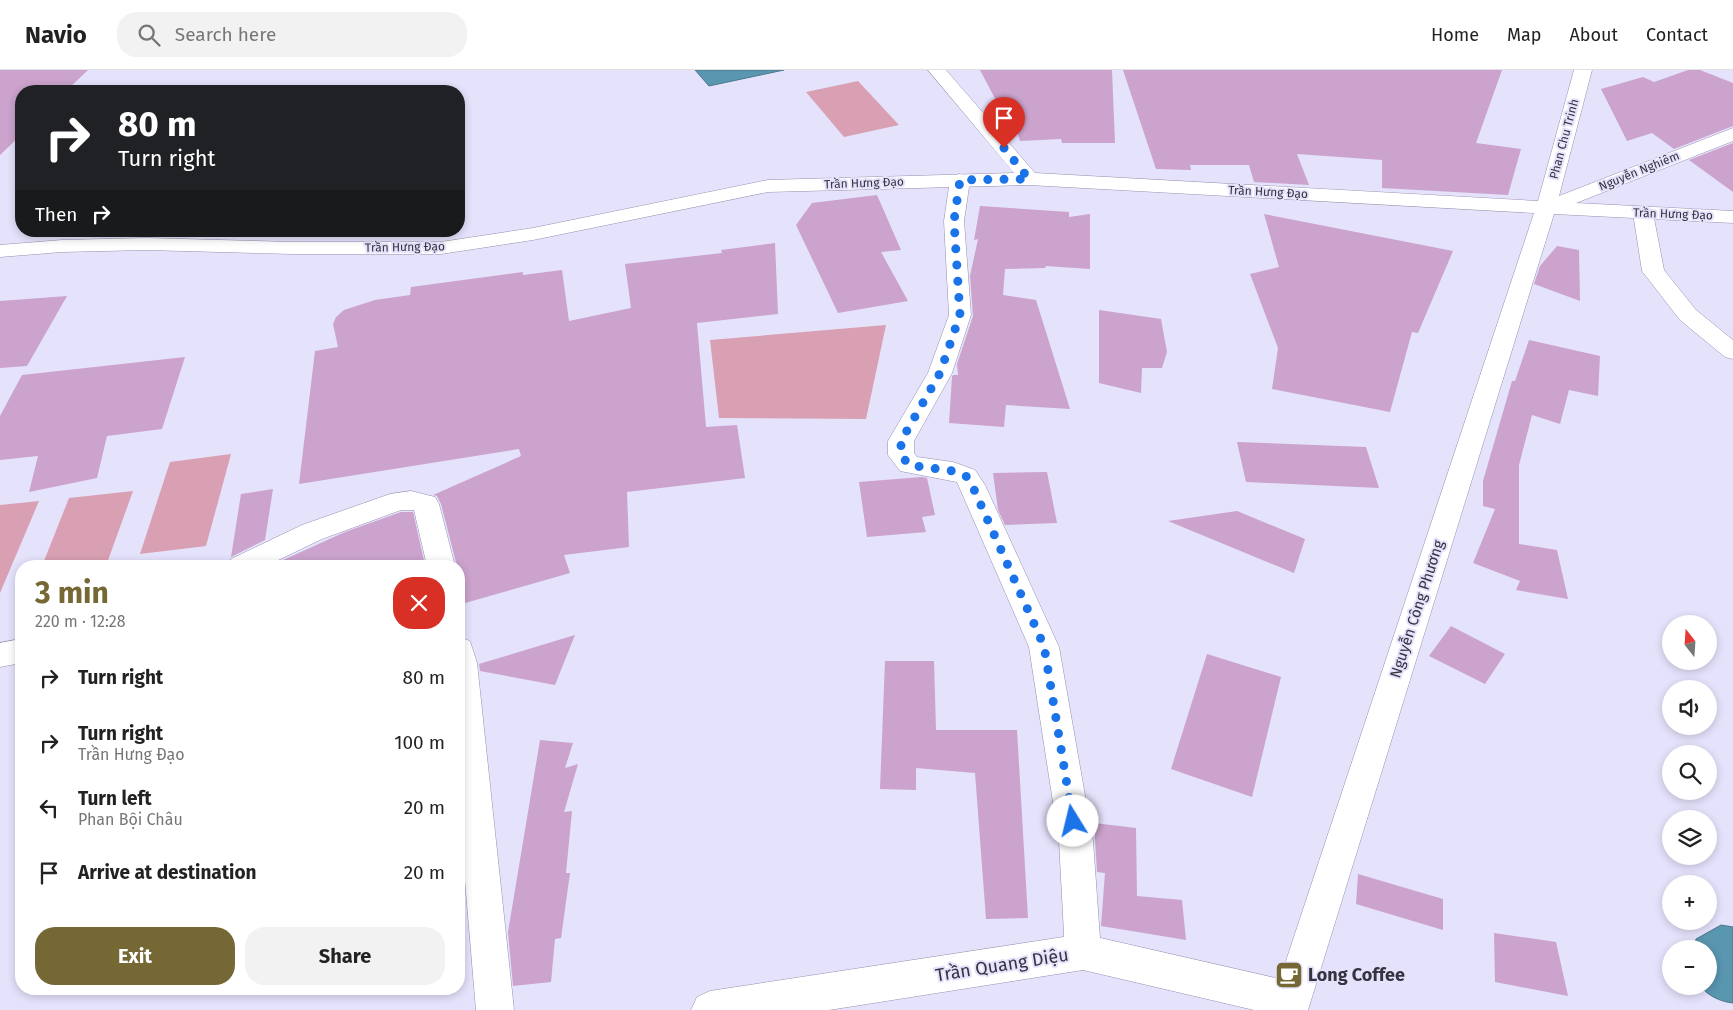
<!DOCTYPE html>
<html lang="en">
<head>
<meta charset="utf-8">
<style>
  body { margin:0; font-family:"Fira Sans",sans-serif; background:#f2f2f2; color:#222; height:100vh; display:flex; flex-direction:column; font-size:19px; white-space:nowrap }
  * { box-sizing:border-box; margin:0 }
  p { font-size:16px; color:#767676 }
  .icon { flex:none; width:28px; height:28px; fill:none; stroke:currentColor; stroke-width:2; stroke-linecap:round; stroke-linejoin:round }
  .map { position:relative; flex:1; overflow:hidden }
  .drawer { position:absolute; left:15px; top:490px; width:450px; height:435px; display:flex; flex-direction:column; background:#fff; border-radius:20px; box-shadow:0 2px 8px #0003 }
  .drawer>* { flex:none }
  .guide { position:absolute; left:15px; top:15px; width:450px; height:152px; border-radius:20px; box-shadow:0 2px 8px #0003; background:#202124; color:#fff; overflow:hidden }
  .needle { width:32px; rotate:343deg }
  .buttons { position:absolute; left:1662px; top:545px; display:grid; gap:10px }
  .buttons a { display:grid; place-items:center; width:55px; height:55px; border-radius:50%; background:#fff; box-shadow:0 2px 8px #0003; font-size:25px }
  .pin { position:absolute; display:grid; place-items:center; width:42px; height:42px; color:#fff; margin:-51px -21px; border-radius:50% 50% 50% 0; rotate:-45deg; box-shadow:0 0 5px #0007 }
  .pin .icon { rotate:45deg }
  .me { position:absolute; width:55px; margin:-28px; rotate:351deg; stroke-linejoin:round; filter:drop-shadow(0 0 4px #0008) }
  .turn { display:flex; align-items:center; gap:18px; height:105px; padding:0 20px; font-size:22px }
  .turn .icon { width:65px; height:65px; stroke-width:2.5 }
  .turn b { display:block; font-size:35px; line-height:42px }
  .then { display:flex; align-items:center; height:48px; padding:0 20px; background:#0003; gap:10px; font-size:19px }
  .round { display:grid; place-items:center; flex:none; width:52px; height:52px; border-radius:20px; background:#f2f2f2 }
  .head { display:flex; align-items:center; justify-content:space-between; height:85px; padding:0 20px }
  h1 { font-size:30px; font-weight:700; line-height:38px; color:#756835 }
  .primary-button { display:flex; gap:10px; margin-top:auto; padding:10px 20px }
  .primary-button a { flex:1; height:58px; border-radius:20px; background:#756835; color:#fff; font-size:20px; font-weight:700; line-height:58px; text-align:center }
  .primary-button a+a { background:#f2f2f2; color:#222 }
  ul { padding:0; list-style:none }
  li { display:flex; align-items:center; gap:15px; height:65px; padding:0 20px }
  li div { flex:1 }
  li b { display:block; font-size:19px }
  li em { font-style:normal }
  header { display:flex; align-items:center; gap:30px; box-sizing:border-box; height:70px; padding:0 25px; background:#fff; border-bottom:1px solid #e0e0e0 }
  header strong { font-size:24px }
  nav { display:flex; gap:28px; margin-inline-start:auto; font-size:18px }
  .search { width:350px; height:45px; background:#f2f2f2; display:flex; align-items:center; gap:12px; box-sizing:border-box; padding:0 18px; border-radius:20px; color:#767676; font-size:19px }
  .map>svg:first-child { display:block }
  .green { fill:#d9a0b3 }
  .water { fill:#5996af; stroke:#4e788e }
  .building { fill:#cba3cd }
  .lines { fill:none; stroke-linecap:round; stroke-linejoin:round }
  .minor-casing { stroke:#9590ae; stroke-width:1 }
  .tertiary-casing { stroke:#9590ae; stroke-width:1 }
  .minor { fill:#fff; fill-rule:evenodd }
  .tertiary { fill:#fff; fill-rule:evenodd }
  .route { stroke:#1a73e8; stroke-width:9; stroke-dasharray:0 16.2 }
  .labels { text-anchor:middle; dominant-baseline:central; stroke-width:4; stroke-linejoin:round; paint-order:stroke }
  .far-street-label { font-size:12px; fill:#353340; stroke:#e5e2fc }
  .street-label { font-size:15px; fill:#353340; stroke:#e5e2fc }
  .near-street-label { font-size:18px; fill:#353340; stroke:#e5e2fc }
  .near-poi-label { font-size:18px; font-weight:bold; fill:#353340; stroke:#e5e2fc; text-anchor:start }
</style>
</head>
<body>
<header>
<strong>Navio</strong>
<div class="search"><svg class="icon" aria-label="search" viewBox="0 0 24 24"><circle cx="10" cy="10" r="6"/><path d="M15 15l6 6"/></svg>Search here</div>
<nav><a>Home</a><a>Map</a><a>About</a><a>Contact</a></nav>
</header>
<div class="map">
<svg width="1733" height="940" viewBox="0 0 1733 940">
  <rect width="100%" height="100%" fill="#e5e2fc"/>
  <g class="green">
    <polygon points="858,11 899,55 844,67 806,22"/>
    <polygon points="886,255 866,349 719,348 710,270"/>
    <polygon points="231,384 206,476 140,484 170,392"/>
    <polygon points="133,421 106,496 42,496 69,428"/>
    <polygon points="39,431 0,523 0,435"/>
  </g>
  <g class="water">
    <polygon points="695,0 784,0 709,16"/>
    <path d="M1721,855L1733,857V933C1722,932 1707,926 1701,916H1709V879H1694L1696,869Z"/>
  </g>
  <g class="building">
    <polygon points="0,0 88,0 66,21 21,21 21,65 0,85"/>
    <polygon points="980,0 1112,0 1115,73 1062,73 1061,69 1020,71 1009,39 1001,40"/>
    <polygon points="1123,0 1502,0 1476,73 1521,79 1508,125 1382,118 1382,90 1297,84 1309,115 1254,112 1249,95 1190,95 1191,100 1156,99"/>
    <polygon points="1688,0 1700,0 1733,13 1733,56 1674,79 1652,63 1627,71 1601,19 1643,7 1654,12"/>
    <polygon points="1733,73 1733,122 1689,90"/>
    <polygon points="877,125 901,180 881,182 908,231 838,243 796,155 812,133"/>
    <polygon points="980,136 1069,142 1069,147 1090,144 1090,199 1046,196 1045,198 1005,199 1003,225 1036,230 1070,339 1006,335 1004,357 949,353 952,307 953,305 958,305 957,294 973,246 970,206 978,169 974,170"/>
    <polygon points="1264,144 1453,181 1418,263 1412,262 1390,342 1272,319 1278,278 1250,204 1279,197"/>
    <polygon points="775,173 778,244 697,253 706,357 737,355 745,408 627,422 629,477 564,485 570,503 465,533 459,506 459,496 457,496 441,434 437,426 433,425 521,386 519,379 299,414 315,281 338,277 333,254 336,247 344,240 375,230 410,225 411,217 523,202 523,205 562,200 569,251 631,238 625,194 722,183 721,180"/>
    <polygon points="1557,176 1579,180 1580,231 1534,214 1540,196"/>
    <polygon points="67,226 27,296 0,298 0,231"/>
    <polygon points="1099,240 1161,249 1167,282 1162,298 1142,298 1141,323 1099,313"/>
    <polygon points="1529,270 1600,286 1598,326 1569,320 1560,354 1532,345 1519,395 1519,474 1557,480 1568,529 1516,520 1520,511 1473,493 1495,439 1483,436 1483,411 1512,311 1515,311"/>
    <polygon points="185,287 162,359 107,366 97,408 29,422 38,386 0,390 0,346 22,305"/>
    <polygon points="1237,372 1366,377 1379,418 1246,412"/>
    <polygon points="1047,402 1057,453 1005,455 998,440 993,403"/>
    <polygon points="922,407 927,408 935,445 922,447 926,462 867,467 859,412"/>
    <polygon points="273,419 265,470 231,487 241,424"/>
    <polygon points="1237,441 1305,469 1294,503 1168,451"/>
    <polygon points="401,442 413,442 425,495 270,496 345,462"/>
    <polygon points="1451,556 1505,584 1485,614 1429,586"/>
    <polygon points="575,565 555,615 480,601 479,594"/>
    <polygon points="1207,584 1281,607 1252,727 1171,699"/>
    <polygon points="885,591 934,591 936,660 1017,660 1028,848 986,849 975,703 916,698 916,720 880,719"/>
    <polygon points="540,670 573,673 565,698 578,694 564,742 572,741 566,803 570,803 561,868 555,869 551,912 513,916 508,862"/>
    <polygon points="1094,753 1136,758 1137,826 1182,830 1186,870 1101,856 1105,803 1097,802"/>
    <polygon points="1358,804 1443,829 1443,860 1356,834"/>
    <polygon points="1494,863 1556,872 1568,926 1495,912"/>
  </g>
  <g class="lines">
    <g class="minor-casing">
      <g id="minor">
        <polygon points="960,104 967,106 970,110 964,151 971,245 952,303 914,371 914,383 917,387 953,392 975,400 985,415 1059,577 1093,771 1101,882 1096,894 1083,900 1070,894 1065,882 1059,771 1029,577 957,412 900,401 888,385 888,371 928,303 949,245 944,151 950,110 953,106"/>
        <polygon points="1643,137 1650,139 1653,143 1664,200 1696,240 1733,270 1733,289 1725,287 1680,250 1642,201 1633,143 1636,139"/>
        <polygon points="411,421 435,427 439,434 455,496 427,496 414,440 401,440 322,469 266,496 227,496 231,489 302,455 390,424"/>
        <polygon points="459,567 470,571 477,593 514,940 476,940 459,740"/>
        <polygon points="21,569 21,593 0,597 0,573"/>
      </g>
    </g>
    <g class="tertiary-casing">
      <polygon id="tertiary" points="928,0 946,0 1035,103 1538,131 1574,0 1592,0 1559,126 1733,58 1733,71 1576,133 1733,141 1733,153 1554,144 1308,940 1254,940 1083,900 829,940 691,940 697,927 710,921 1083,864 1280,909 1534,143 1029,115 768,122 533,170 441,184 293,184 146,180 62,182 0,187 0,175 62,170 146,168 293,172 441,172 533,158 768,110 1014,103"/>
    </g>
    <use href="#minor" class="minor"/>
    <use href="#tertiary" class="tertiary"/>
  </g>
  <g class="lines">
    <polyline class="route" points="1004,78 1029,109 960,110 954,151 960,245 940,303 901,371 901,385 909,395 953,401 966,406 972,415 1044,576 1073,751"/>
  </g>
  <defs>
    <g id="cafe-square" transform="scale(1.4375)"><rect x="-9" y="-9" width="18" height="18" rx="4" fill="#756835" stroke="#e5e2fc"/><path d="M-5.5-4.5H6V0H3Q3 3.5 0 3.5H-2.5Q-5.5 3.5-5.5 0ZM3-3.2v2h1.7v-2ZM-6 4.5H4V6H-6Z" fill="#fff"/></g>
  </defs>
  <g fill-rule="evenodd">
    <use href="#cafe-square" x="1289" y="905"/>
  </g>
  <g class="labels">
    <g class="far-street-label">
      <text transform="translate(1564 69) rotate(-75)">Phan Chu Trinh</text>
      <text transform="translate(1639 101) rotate(-22)">Nguyễn Nghiêm</text>
      <text transform="translate(864 113) rotate(-2)">Trần Hưng Đạo</text>
      <text transform="translate(1268 122) rotate(3)">Trần Hưng Đạo</text>
      <text transform="translate(1673 144) rotate(2)">Trần Hưng Đạo</text>
      <text transform="translate(405 177) rotate(-1)">Trần Hưng Đạo</text>
    </g>
    <g class="street-label">
      <text transform="translate(1417 539) rotate(-72)">Nguyễn Công Phương</text>
    </g>
    <g class="near-street-label">
      <text transform="translate(1002 895) rotate(-9)">Trần Quang Diệu</text>
    </g>
    <g class="near-poi-label">
      <text x="1308" y="905">Long Coffee</text>
    </g>
  </g>
</svg>
<div class="buttons">
<a><svg class="needle" viewBox="-14 -14 28 28"><path d="M0-13l5 13h-10z" fill="#e53935"/><path d="M0 13l5-13h-10z" fill="#767676"/></svg></a>
<a><svg class="icon" aria-label="sound" viewBox="0 0 24 24"><path d="M4 9h4l5-4v14l-5-4H4zM17 9q2 3 0 6"/></svg></a>
<a><svg class="icon" aria-label="search" viewBox="0 0 24 24"><circle cx="10" cy="10" r="6"/><path d="M15 15l6 6"/></svg></a>
<a><svg class="icon" aria-label="layers" viewBox="0 0 24 24"><path d="M12 4l9 5-9 5-9-5zM3 14l9 5 9-5"/></svg></a>
<a>+</a>
<a>−</a>
</div>
<div class="pin" style="left:1004px;top:78px;background:#d93025"><svg class="icon" aria-label="arrive" viewBox="0 0 24 24"><path d="M6 21V4h12l-3 4 3 4H6"/></svg></div>
<svg class="me" style="left:1073px;top:751px" viewBox="-20 -20 40 40"><circle r="19" fill="#fff"/><path d="M0-13L10 11 0 6-10 11z" fill="#1a73e8"/></svg>
<div class="guide">
<div class="turn"><svg class="icon" aria-label="right" viewBox="0 0 24 24"><path d="M7 20v-9h11M14 6l5 5-5 5"/></svg><div><b>80 m</b>Turn right</div></div>
<div class="then">Then<svg class="icon" aria-label="right" viewBox="0 0 24 24"><path d="M7 20v-9h11M14 6l5 5-5 5"/></svg></div>
</div>
<section class="drawer">
<div class="head"><div><h1>3 min</h1><p>220 m · 12:28</p></div><a class="round" style="background:#d93025;color:#fff"><svg class="icon" aria-label="close" viewBox="0 0 24 24"><path d="M6 6l12 12M18 6L6 18"/></svg></a></div>
<ul>
<li><svg class="icon" aria-label="right" viewBox="0 0 24 24"><path d="M7 20v-9h11M14 6l5 5-5 5"/></svg><div><b>Turn right</b></div><em>80 m</em></li>
<li><svg class="icon" aria-label="right" viewBox="0 0 24 24"><path d="M7 20v-9h11M14 6l5 5-5 5"/></svg><div><b>Turn right</b><p>Trần Hưng Đạo</p></div><em>100 m</em></li>
<li><svg class="icon" aria-label="left" viewBox="0 0 24 24"><path d="M17 20v-9H6M10 6l-5 5 5 5"/></svg><div><b>Turn left</b><p>Phan Bội Châu</p></div><em>20 m</em></li>
<li><svg class="icon" aria-label="arrive" viewBox="0 0 24 24"><path d="M6 21V4h12l-3 4 3 4H6"/></svg><div><b>Arrive at destination</b></div><em>20 m</em></li>
</ul>
<div class="primary-button"><a>Exit</a><a>Share</a></div>
</section>
</div>
</body>
</html>
